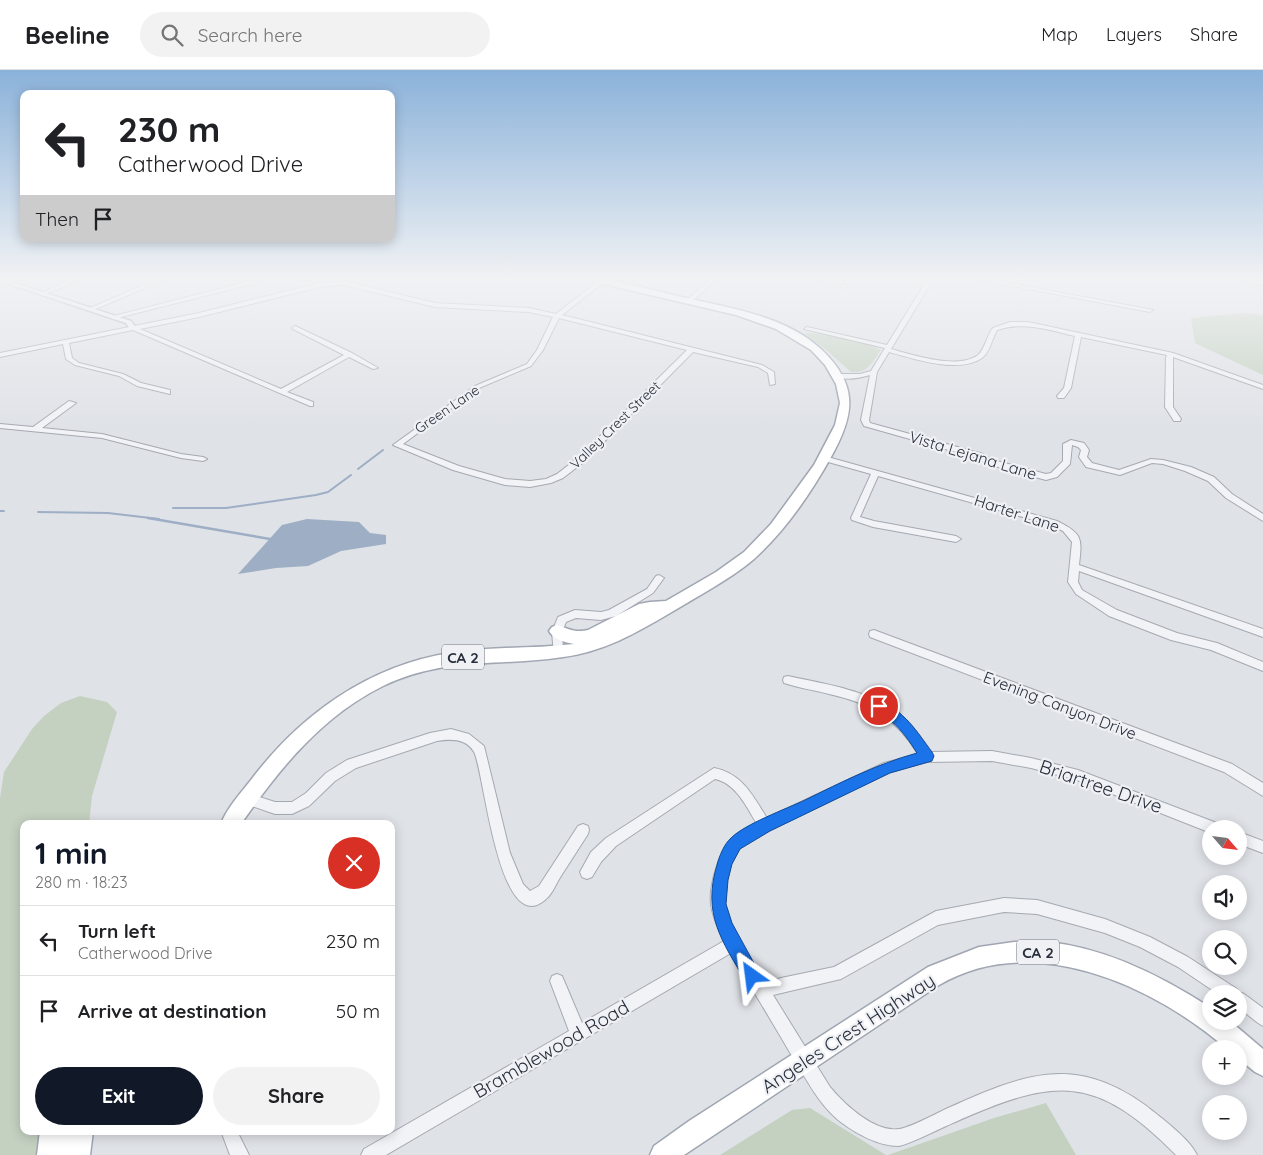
<!DOCTYPE html>
<html lang="en">
<head>
<meta charset="utf-8">
<style>
  body { margin:0; font-family:Quicksand,sans-serif; background:#f2f2f2; color:#202124; height:100vh; display:flex; flex-direction:column; font-size:19px; white-space:nowrap }
  * { box-sizing:border-box; margin:0 }
  p { font-size:16px; color:#757577 }
  .icon { flex:none; width:28px; height:28px; fill:none; stroke:currentColor; stroke-width:2; stroke-linecap:round; stroke-linejoin:round }
  .map { position:relative; flex:1; overflow:hidden }
  .sheet { position:absolute; left:20px; top:750px; width:375px; height:315px; display:flex; flex-direction:column; background:#fff; border-radius:10px; box-shadow:0 2px 12px #0003 }
  .sheet>* { flex:none }
  .hud { position:absolute; left:20px; top:20px; width:375px; height:152px; border-radius:10px; box-shadow:0 2px 12px #0003; background:#fff; color:#202124; overflow:hidden }
  .needle { width:32px; rotate:118deg }
  .tools { position:absolute; left:1202px; top:750px; display:grid; gap:10px }
  .tools a { display:grid; place-items:center; width:45px; height:45px; border-radius:50%; background:#fff; box-shadow:0 2px 12px #0003; font-size:25px }
  .pin { position:absolute; display:grid; place-items:center; width:42px; height:42px; color:#fff; margin:-21px; border:2px solid #fff; border-radius:50%; box-shadow:0 1px 5px #0007 }
  .me { position:absolute; width:55px; margin:-28px; rotate:329deg; stroke-linejoin:round; filter:drop-shadow(0 0 4px #0008) }
  .turn { display:flex; align-items:center; gap:18px; height:105px; padding:0 15px; font-size:22px }
  .turn .icon { width:65px; height:65px; stroke-width:2.5 }
  .turn b { display:block; font-size:35px; line-height:42px }
  .then { display:flex; align-items:center; height:48px; padding:0 15px; background:#0003; gap:10px; font-size:19px }
  .round { display:grid; place-items:center; flex:none; width:52px; height:52px; border-radius:26px; background:#f2f2f2 }
  .headline { display:flex; align-items:center; justify-content:space-between; height:85px; padding:0 15px }
  h1 { font-size:30px; font-weight:700; line-height:38px; color:#111827 }
  .button { display:flex; gap:10px; margin-top:auto; padding:10px 15px }
  .button a { flex:1; height:58px; border-radius:30px; background:#111827; color:#fff; font-size:20px; font-weight:700; line-height:58px; text-align:center }
  .button a+a { background:#f2f2f2; color:#202124 }
  ul { padding:0; list-style:none }
  li { display:flex; align-items:center; gap:15px; height:70px; padding:0 15px; border-top:1px solid #e0e0e0 }
  li div { flex:1 }
  li b { display:block; font-size:19px }
  li em { font-style:normal }
  header { display:flex; align-items:center; gap:30px; box-sizing:border-box; height:70px; padding:0 25px; background:#fff; border-bottom:1px solid #e0e0e0 }
  header strong { font-size:24px }
  nav { display:flex; gap:28px; margin-inline-start:auto; font-size:18px }
  .search { width:350px; height:45px; background:#f2f2f2; display:flex; align-items:center; gap:12px; box-sizing:border-box; padding:0 18px; border-radius:28px; color:#757577; font-size:19px }
  .map>svg:first-child { display:block }
  .green { fill:#c4d1c1 }
  .water { fill:#9daec5 }
  .lines { fill:none; stroke-linecap:round; stroke-linejoin:round }
  .stream-far1 { stroke:#9daec5; stroke-width:2 }
  .stream { stroke:#9daec5; stroke-width:2.5 }
  .minor-casing { stroke:#a5a9b1; stroke-width:2 }
  .tertiary-casing { stroke:#a5a9b1; stroke-width:3 }
  .primary-casing { stroke:#a0a6b2; stroke-width:3 }
  .minor { fill:#f2f3f6; fill-rule:evenodd }
  .tertiary { fill:#f2f3f6; fill-rule:evenodd }
  .primary { fill:#fff; fill-rule:evenodd }
  .route { fill:#1a73e8; stroke:#114b97 }
  .labels { text-anchor:middle; dominant-baseline:central; stroke-width:4.5; stroke-linejoin:round; paint-order:stroke }
  .far-street-label { font-size:14px; fill:#29303d; stroke:#eff1f5 }
  .shield { fill:#eff1f5; stroke:#646a74; stroke-width:1 }
  .shield-label { font-size:15px; font-weight:bold; fill:#29303d }
  .street-label { font-size:16px; fill:#29303d; stroke:#eff1f5 }
  .near-street-label { font-size:19px; fill:#29303d; stroke:#eff1f5 }
</style>
</head>
<body>
<header>
<strong>Beeline</strong>
<div class="search"><svg class="icon" aria-label="search" viewBox="0 0 24 24"><circle cx="10" cy="10" r="6"/><path d="M15 15l6 6"/></svg>Search here</div>
<nav><a>Map</a><a>Layers</a><a>Share</a></nav>
</header>
<div class="map">
<svg width="1263" height="1085" viewBox="0 0 1263 1085">
  <rect width="100%" height="100%" fill="#dfe2e7"/>
  <g class="green">
    <polygon points="1244,243 1263,245 1263,305 1195,273 1191,248"/>
    <path d="M804,263C819,262 870,271 881,280C872,292 868,304 851,302L824,278Z"/>
    <polygon points="80,626 107,632 117,642 92,726 89,754 24,754 24,1061 42,1061 36,1085 0,1085 0,728 4,702 32,659 44,646 61,633"/>
    <polygon points="1046,1033 1076,1085 888,1085 994,1048"/>
    <polygon points="810,1038 886,1085 720,1085 792,1040"/>
  </g>
  <polygon class="water" points="307,449 359,452 370,463 386,465 386,474 341,481 308,496 276,498 238,504 282,455"/>
  <g class="lines">
    <g class="stream-far1">
      <polyline points="358,399 383,380"/>
      <polyline points="173,438 226,438 316,425 328,422 351,405"/>
      <polyline points="0,441 4,441"/>
      <polyline points="38,442 108,443 159,449"/>
    </g>
    <polyline class="stream" points="148,448 270,469"/>
    <g class="minor-casing">
      <g id="minor">
        <polygon points="77,208 86,208 45,224 40,223"/>
        <polygon points="159,208 168,208 93,240 88,239"/>
        <path d="M602,208H609L562,245L762,295L774,302L775,314L770,315L768,303L758,297L693,282L585,391L563,408L551,413L530,417L505,415L453,400L393,375L475,316L527,294L537,280L553,247L529,242L435,237L344,215L320,217L199,247L140,259L281,319L344,285L293,259L292,258L295,256L352,283L378,298L373,299L349,287L287,322L313,332V336H310L133,260L69,273L72,288L79,293L123,304L141,313L170,320V324L137,316L119,306L75,295L66,289L63,274L0,287V283L199,243L320,213L344,211L435,233L529,238L556,244ZM559,248L687,280L579,387L557,404L546,409L530,411L505,409L459,396L403,374L479,318L531,296L543,280Z"/>
        <polygon points="711,208 718,208 691,232 687,232 687,230"/>
        <polygon points="812,208 823,208 848,216 845,218"/>
        <path d="M928,208H934L891,279C913,285 958,300 978,285C985,279 987,265 993,258L1010,252H1028L1173,283L1263,315V319L1173,287V337L1181,349L1180,351H1174L1165,337L1166,288L1167,285L1081,267L1071,318L1064,328H1058L1057,326L1064,318L1075,266C1049,260 1024,251 997,260C992,269 990,282 982,288C959,304 914,289 889,282L877,302L869,350L870,353L983,384L993,390L1046,404L1051,403L1063,391V374L1071,370L1084,373L1089,380L1087,387L1092,393L1119,400L1151,389L1163,390L1191,397L1214,407L1232,424L1263,444V451L1226,428L1208,411L1185,401L1163,394L1152,393L1120,405L1086,397L1079,387L1081,380L1078,377L1072,375L1070,394L1057,407L1046,410L987,394L977,388L864,356L861,350L870,305C860,308 844,311 835,306L838,304H860L871,301L885,278L804,259L807,257L887,275Z"/>
        <polygon points="969,208 983,208 1153,240 1150,242"/>
        <polygon points="1232,208 1246,208 1263,211 1263,215"/>
        <polygon points="258,209 261,211 260,212 113,249 110,247"/>
        <polygon points="69,331 76,333 42,358 102,364 181,384 203,387 207,389 203,391 181,388 102,368 0,358 0,354 33,357"/>
        <path d="M821,386H824L1057,451C1083,464 1082,468 1079,495L1263,559V567L1079,501L1078,512L1082,520L1117,540L1177,563L1217,573L1263,592V601L1211,580L1171,570L1109,546L1076,524L1068,512L1072,472L1063,461L1051,455L878,406L860,447L874,451L956,466L961,469L956,472L873,457L852,450L851,448L871,404L821,390Z"/>
        <polygon points="659,505 664,508 653,523 616,546 601,550 576,548 566,552 562,562 563,582 562,585 554,585 552,562 558,547 575,540 601,542 609,540 647,519 656,506"/>
        <polygon points="874,560 1232,694 1263,713 1263,726 1224,702 870,567 869,564 870,561"/>
        <path d="M788,606C828,615 872,620 904,648C915,657 922,670 930,682L992,681L1031,688L1078,700L1222,755L1223,759H1211V763L1077,710L1031,698L992,691L927,692L890,702L770,760L740,778L731,794L727,810L725,834L731,853L738,869L765,913L781,908L834,897L936,841L1004,828L1037,830L1105,849L1150,867L1188,887L1237,919L1239,922L1244,924L1263,938V956L1258,953L1239,938V924H1218L1178,897L1140,877L1105,863L1037,844L1004,842L938,855L841,909L773,925L830,1017C844,1034 875,1063 899,1059C910,1058 937,1043 948,1038C1022,1005 1073,983 1145,1035C1160,1047 1189,1068 1197,1085H1176C1094,1002 1054,1008 953,1053C943,1057 906,1076 898,1076C879,1076 857,1064 842,1053C818,1035 805,1006 789,981C770,948 750,916 731,883L386,1085H361L364,1079L569,961L550,911L552,906L557,904L562,906L582,953L724,871C719,860 712,847 711,834C709,816 718,785 730,771C736,764 749,759 757,754C747,738 736,713 715,709L616,776L601,792L592,807L587,809L582,807L580,802L591,782L606,768L714,698C742,703 753,726 767,748L884,693L918,684C896,648 870,633 829,624C814,620 799,618 784,613L783,610L784,607Z"/>
        <path d="M451,659L469,664L484,676L510,783L523,814L530,821L539,816L578,756L583,754L588,756L589,760L588,764C579,778 570,792 561,806C557,812 554,820 549,826C499,880 484,698 474,682C466,668 450,669 437,671L356,698L335,711L309,736L292,744H275L243,733L241,729L243,725L247,723L275,732H292L306,723L326,703L347,690L430,663Z"/>
        <polygon points="1239,762 1263,771 1263,783 1239,774"/>
        <polygon points="221,1061 237,1061 249,1085 230,1085"/>
      </g>
    </g>
    <g class="tertiary-casing">
      <polygon id="tertiary" points="0,208 131,251 136,258 130,259 126,253 0,211"/>
    </g>
    <g class="primary-casing">
      <g id="primary">
        <path d="M578,208C614,208 647,219 682,227C728,238 784,245 821,279C859,315 855,344 831,387C811,423 785,461 754,489C729,510 698,526 670,543C636,563 603,582 563,587C497,597 447,586 383,616C322,646 279,699 241,754H221C227,738 240,724 251,710C300,645 368,596 450,583C491,576 533,579 574,574C565,572 554,570 549,561L552,557L557,555C569,559 575,563 588,560L639,534L650,532L666,531L716,502L744,482L771,454L814,395L835,355L840,333L836,314L825,295L811,280L776,259L736,245Z"/>
        <path d="M1014,872C1025,872 1037,871 1048,872C1107,878 1163,907 1211,938V951H1230L1263,979V1006L1255,1002L1239,989V979H1227C1153,915 1033,860 939,915L684,1085H650L654,1076L689,1051L928,897L979,877Z"/>
        <polygon points="40,1061 93,1061 90,1085 37,1085"/>
      </g>
    </g>
    <use href="#minor" class="minor"/>
    <use href="#tertiary" class="tertiary"/>
    <use href="#primary" class="primary"/>
  </g>
  <linearGradient id="sky" x2="0" y2="1"><stop stop-color="#8ab2da"/><stop offset="0.58" stop-color="#f1f2f4"/><stop offset="1" stop-color="#f1f2f4" stop-opacity="0"/></linearGradient>
  <rect width="1263" height="360" fill="url(#sky)"/>
  <path class="route" d="M879,631C903,639 918,663 932,682L934,686L932,691L890,703L770,761L740,779L732,794L728,810L726,834L732,853L761,906L758,912L752,914L746,912C722,871 702,844 717,795C719,787 724,774 731,768C745,754 786,739 805,730C842,712 877,694 917,683C910,672 902,660 891,651C885,646 876,644 872,636L874,632Z"/>
  <g class="labels">
    <g class="far-street-label">
      <text transform="translate(447 339) rotate(-34)">Green Lane</text>
      <text transform="translate(615 355) rotate(-44)">Valley Crest Street</text>
    </g>
    <g class="shield">
      <rect x="442" y="574.5" width="42" height="25" rx="4"/>
      <rect x="1017" y="869.5" width="42" height="25" rx="4"/>
    </g>
    <g class="shield-label">
      <text x="463" y="587">CA 2</text>
      <text x="1038" y="882">CA 2</text>
    </g>
    <g class="street-label">
      <text transform="translate(973 385) rotate(17)">Vista Lejana Lane</text>
      <text transform="translate(1017 443) rotate(18)">Harter Lane</text>
      <text transform="translate(1060 635) rotate(21)">Evening Canyon Drive</text>
    </g>
    <g class="near-street-label">
      <text transform="translate(1101 716) rotate(19)">Briartree Drive</text>
      <text transform="translate(848 963) rotate(-33)">Angeles Crest Highway</text>
      <text transform="translate(551 979) rotate(-30)">Bramblewood Road</text>
    </g>
  </g>
</svg>
<div class="tools">
<a><svg class="needle" viewBox="-14 -14 28 28"><path d="M0-13l5 13h-10z" fill="#e53935"/><path d="M0 13l5-13h-10z" fill="#757577"/></svg></a>
<a><svg class="icon" aria-label="sound" viewBox="0 0 24 24"><path d="M4 9h4l5-4v14l-5-4H4zM17 9q2 3 0 6"/></svg></a>
<a><svg class="icon" aria-label="search" viewBox="0 0 24 24"><circle cx="10" cy="10" r="6"/><path d="M15 15l6 6"/></svg></a>
<a><svg class="icon" aria-label="layers" viewBox="0 0 24 24"><path d="M12 4l9 5-9 5-9-5zM3 14l9 5 9-5"/></svg></a>
<a>+</a>
<a>−</a>
</div>
<div class="pin" style="left:879px;top:636px;background:#d93025"><svg class="icon" aria-label="arrive" viewBox="0 0 24 24"><path d="M6 21V4h12l-3 4 3 4H6"/></svg></div>
<svg class="me" style="left:752px;top:906px" viewBox="-20 -20 40 40"><path d="M0-17L14 15 0 8-14 15z" fill="#1a73e8" stroke="#fff" stroke-width="4"/></svg>
<div class="hud">
<div class="turn"><svg class="icon" aria-label="left" viewBox="0 0 24 24"><path d="M17 20v-9H6M10 6l-5 5 5 5"/></svg><div><b>230 m</b>Catherwood Drive</div></div>
<div class="then">Then<svg class="icon" aria-label="arrive" viewBox="0 0 24 24"><path d="M6 21V4h12l-3 4 3 4H6"/></svg></div>
</div>
<section class="sheet">
<div class="headline"><div><h1>1 min</h1><p>280 m · 18:23</p></div><a class="round" style="background:#d93025;color:#fff"><svg class="icon" aria-label="close" viewBox="0 0 24 24"><path d="M6 6l12 12M18 6L6 18"/></svg></a></div>
<ul>
<li><svg class="icon" aria-label="left" viewBox="0 0 24 24"><path d="M17 20v-9H6M10 6l-5 5 5 5"/></svg><div><b>Turn left</b><p>Catherwood Drive</p></div><em>230 m</em></li>
<li><svg class="icon" aria-label="arrive" viewBox="0 0 24 24"><path d="M6 21V4h12l-3 4 3 4H6"/></svg><div><b>Arrive at destination</b></div><em>50 m</em></li>
</ul>
<div class="button"><a>Exit</a><a>Share</a></div>
</section>
</div>
</body>
</html>
